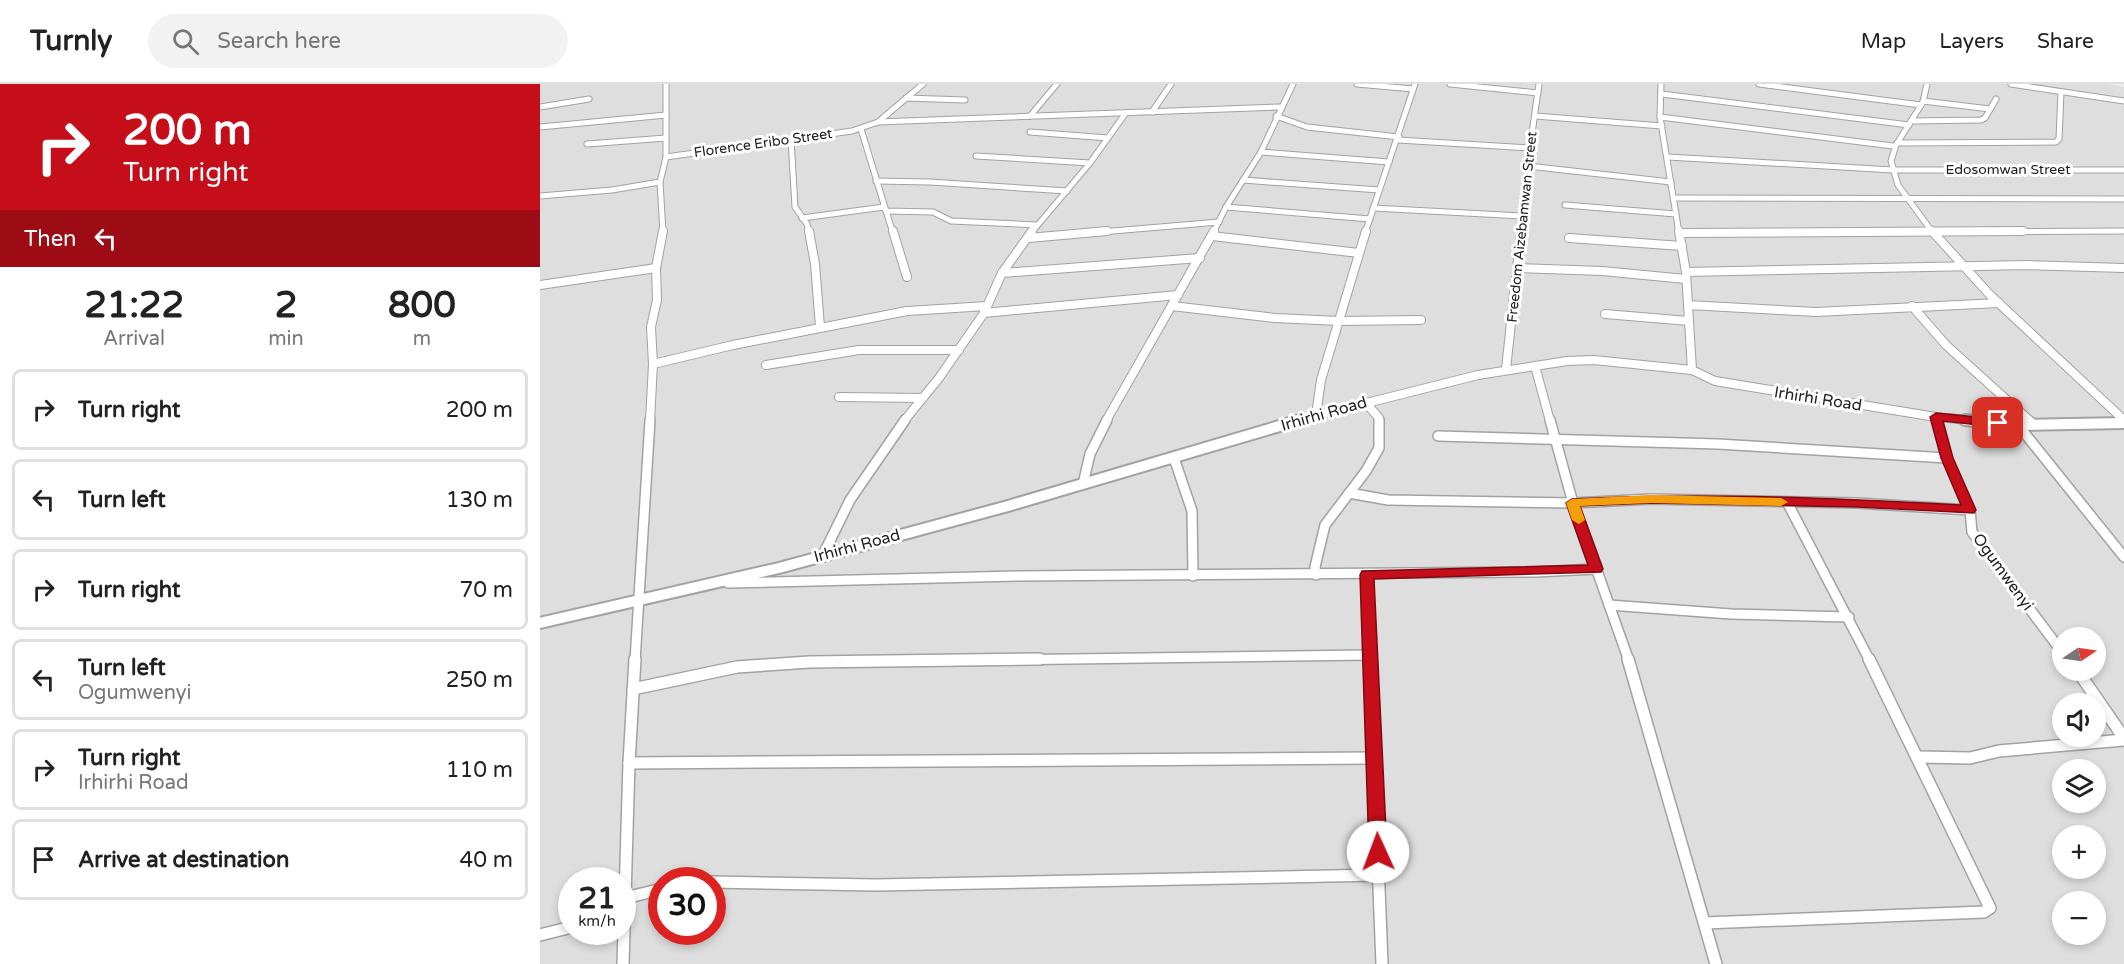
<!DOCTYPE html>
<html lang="en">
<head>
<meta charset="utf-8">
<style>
  body { margin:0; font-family:"Varela Round",sans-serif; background:#f2f2f2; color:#222; height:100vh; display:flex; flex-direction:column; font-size:22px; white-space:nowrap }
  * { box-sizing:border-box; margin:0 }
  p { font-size:20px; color:#767676 }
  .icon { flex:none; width:33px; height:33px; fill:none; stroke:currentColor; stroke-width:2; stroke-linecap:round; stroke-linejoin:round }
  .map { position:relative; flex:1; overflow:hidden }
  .sheet { display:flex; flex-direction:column; background:#fff; width:540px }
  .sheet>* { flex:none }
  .guide { background:#c50e1a; color:#fff; overflow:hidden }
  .needle { width:39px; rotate:77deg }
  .fabs { position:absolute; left:1512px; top:543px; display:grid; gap:12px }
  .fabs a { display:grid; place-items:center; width:54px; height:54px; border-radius:50%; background:#fff; box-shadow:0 3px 9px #0003; font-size:30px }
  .speed { position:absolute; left:18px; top:783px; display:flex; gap:12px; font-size:30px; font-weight:700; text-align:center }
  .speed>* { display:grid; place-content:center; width:78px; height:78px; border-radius:50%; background:#fff; box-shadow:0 3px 9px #0003; line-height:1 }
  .speed small { font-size:15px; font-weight:400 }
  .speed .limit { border:9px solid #d22; background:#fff; color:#111 }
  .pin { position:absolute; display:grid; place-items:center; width:51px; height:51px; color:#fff; margin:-26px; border-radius:12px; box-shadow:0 3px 9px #0006 }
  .me { position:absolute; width:66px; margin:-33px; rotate:358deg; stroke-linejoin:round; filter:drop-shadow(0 0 4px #0008) }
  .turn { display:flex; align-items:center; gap:21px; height:126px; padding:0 24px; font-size:27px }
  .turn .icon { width:78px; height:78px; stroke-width:2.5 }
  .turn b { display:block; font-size:42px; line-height:51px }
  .then { display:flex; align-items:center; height:57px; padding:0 24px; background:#0003; gap:12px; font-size:22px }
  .eta { display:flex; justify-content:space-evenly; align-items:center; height:102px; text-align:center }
  .eta b { font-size:36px; font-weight:700; line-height:42px }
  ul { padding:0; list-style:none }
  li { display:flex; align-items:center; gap:18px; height:81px; margin:0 12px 9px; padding:0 12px; border:3px solid #e0e0e0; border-radius:9px }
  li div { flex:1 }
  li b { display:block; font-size:22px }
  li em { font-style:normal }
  header { display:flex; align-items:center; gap:36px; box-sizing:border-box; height:84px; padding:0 30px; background:#fff; border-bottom:2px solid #e0e0e0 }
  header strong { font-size:28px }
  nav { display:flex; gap:33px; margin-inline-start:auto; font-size:21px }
  .search { width:420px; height:54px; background:#f2f2f2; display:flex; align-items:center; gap:15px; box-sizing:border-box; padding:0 21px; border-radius:33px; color:#767676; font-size:22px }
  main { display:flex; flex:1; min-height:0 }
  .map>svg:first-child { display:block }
  .residential { fill:#dfdede; fill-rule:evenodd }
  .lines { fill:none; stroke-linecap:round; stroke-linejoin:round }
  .minor-far3-casing { stroke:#a2a2a2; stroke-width:7 }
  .minor-far2-casing { stroke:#a2a2a2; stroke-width:10 }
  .minor-far1-casing { stroke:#a2a2a2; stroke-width:12 }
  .minor-casing { stroke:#a2a2a2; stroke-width:14 }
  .tertiary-far1-casing { stroke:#a2a2a2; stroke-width:10 }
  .tertiary-casing { stroke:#a2a2a2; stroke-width:14 }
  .minor-far3 { stroke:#fff; stroke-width:5 }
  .minor-far2 { stroke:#fff; stroke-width:8 }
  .minor-far1 { stroke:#fff; stroke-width:9 }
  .minor { stroke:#fff; stroke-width:11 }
  .tertiary-far1 { stroke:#fff; stroke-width:8 }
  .tertiary { stroke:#fff; stroke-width:10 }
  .route { fill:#c50e1a; stroke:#800911; stroke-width:1.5 }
  .slow { fill:#f59e0b }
  .labels { text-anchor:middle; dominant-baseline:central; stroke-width:6; stroke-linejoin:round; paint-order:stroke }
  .far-street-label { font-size:14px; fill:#212121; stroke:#fff }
  .street-label { font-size:16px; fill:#212121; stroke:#fff }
</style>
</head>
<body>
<header>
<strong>Turnly</strong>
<div class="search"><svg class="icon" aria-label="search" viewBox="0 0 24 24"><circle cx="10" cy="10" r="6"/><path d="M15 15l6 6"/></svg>Search here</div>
<nav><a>Map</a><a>Layers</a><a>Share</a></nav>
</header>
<main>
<section class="sheet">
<div class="guide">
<div class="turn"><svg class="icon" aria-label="right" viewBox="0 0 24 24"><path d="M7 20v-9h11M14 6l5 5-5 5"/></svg><div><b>200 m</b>Turn right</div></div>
<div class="then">Then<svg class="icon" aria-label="left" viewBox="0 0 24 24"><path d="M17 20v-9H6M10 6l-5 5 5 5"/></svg></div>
</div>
<div class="eta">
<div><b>21:22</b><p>Arrival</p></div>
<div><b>2</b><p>min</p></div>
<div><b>800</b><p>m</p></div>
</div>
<ul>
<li><svg class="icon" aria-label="right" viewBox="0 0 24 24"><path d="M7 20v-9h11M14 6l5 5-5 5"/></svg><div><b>Turn right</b></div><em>200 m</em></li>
<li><svg class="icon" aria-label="left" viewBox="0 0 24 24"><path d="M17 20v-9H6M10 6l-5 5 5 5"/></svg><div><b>Turn left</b></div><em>130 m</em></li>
<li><svg class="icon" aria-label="right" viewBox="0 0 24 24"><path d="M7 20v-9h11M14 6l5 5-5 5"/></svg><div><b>Turn right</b></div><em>70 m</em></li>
<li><svg class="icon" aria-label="left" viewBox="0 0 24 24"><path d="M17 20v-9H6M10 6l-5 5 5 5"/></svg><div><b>Turn left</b><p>Ogumwenyi</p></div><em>250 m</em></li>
<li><svg class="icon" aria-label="right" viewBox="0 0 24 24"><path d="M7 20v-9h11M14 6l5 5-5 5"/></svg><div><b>Turn right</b><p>Irhirhi Road</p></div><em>110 m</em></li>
<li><svg class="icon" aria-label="arrive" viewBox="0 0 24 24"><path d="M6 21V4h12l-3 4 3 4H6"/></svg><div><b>Arrive at destination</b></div><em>40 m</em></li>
</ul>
</section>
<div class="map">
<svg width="1584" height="880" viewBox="0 0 1584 880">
  <rect width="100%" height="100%" fill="#f1eee9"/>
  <path class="residential" d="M0,0H1567L1584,3V880H0ZM1522,554H1556V586H1522ZM1522,620H1556V652H1522ZM1522,686H1556V718H1522ZM1522,752H1556V784H1522ZM32,796H82V848H32ZM122,796H172V848H122ZM1522,818H1556V850H1522Z"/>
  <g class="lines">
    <g class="minor-far3-casing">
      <g id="minor-far3">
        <polyline points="817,0 873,5"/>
        <polyline points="910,0 998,9"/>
        <polyline points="1121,0 1120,33 1139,149"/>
        <polyline points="1219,0 1381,21"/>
        <polyline points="1387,0 1383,18 1356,61 1351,77 1358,101 1393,149"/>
        <polyline points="1471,0 1584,17"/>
        <polyline points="1122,10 1369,41"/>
        <polyline points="366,14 425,16"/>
        <polyline points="1383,17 1450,25"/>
        <polyline points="0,23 49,15"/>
        <polyline points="612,28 631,0"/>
        <polyline points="490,32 517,0"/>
        <polyline points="736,32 767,43 859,53"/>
        <polyline points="995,32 1122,42"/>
        <polyline points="1120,33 1353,62"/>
        <polyline points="1371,37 1441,36 1445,34 1456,15"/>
        <polyline points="338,38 383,0"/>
        <polyline points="0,43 126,31"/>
        <polyline points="321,45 346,127 393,128 411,137 497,141"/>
        <polyline points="490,48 568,54"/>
        <polyline points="251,55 255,123 267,140 269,149"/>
        <polyline points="858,56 989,64"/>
        <polyline points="1357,59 1516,58 1519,55 1521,8"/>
        <polyline points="47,60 126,54"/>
        <polyline points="721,68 849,78"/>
        <polyline points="436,72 550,79"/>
        <polyline points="126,73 312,47 338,38 740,23"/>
        <polyline points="1128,73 1353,86 1584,86"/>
        <polyline points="988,82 1131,98"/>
        <polyline points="703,96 839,106"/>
        <polyline points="336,97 390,98 527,107"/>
        <polyline points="120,98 123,149"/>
        <polyline points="0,112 72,106 120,98 126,73 126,0"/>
        <polyline points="1134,114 1584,115"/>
        <polyline points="1025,121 1136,130"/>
        <polyline points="686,123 830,135"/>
        <polyline points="833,124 982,132"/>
        <polyline points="346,127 353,149"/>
        <polyline points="262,134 344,123"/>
        <polyline points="491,149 550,79 585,30"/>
        <polyline points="549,149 679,138"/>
        <polyline points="673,149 686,123 721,68 753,0"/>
        <polyline points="825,149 875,0"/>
        <polyline points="981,149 984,106 999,0"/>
        <polyline points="1150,149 1584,147"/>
      </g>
    </g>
    <g class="minor-far2-casing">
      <g id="minor-far2">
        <polyline points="269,147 275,180 280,243"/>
        <polyline points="353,147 367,193"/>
        <polyline points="1139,147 1146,188 1152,286"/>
        <polyline points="1392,147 1450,211 1584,336"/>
        <polyline points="1140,149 1483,147"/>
        <polyline points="672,152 819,169"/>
        <polyline points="489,154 567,147"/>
        <polyline points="1029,154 1142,162"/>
        <polyline points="979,184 1062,187 1146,195"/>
        <polyline points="1146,188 1487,181 1584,184"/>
        <polyline points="462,189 660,174"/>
        <polyline points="0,201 116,184"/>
        <polyline points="1148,221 1276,228 1459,219"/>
        <polyline points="632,222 735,234 799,237 881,236"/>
        <polyline points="1372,222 1406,261 1490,337"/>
        <polyline points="444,229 638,211"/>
        <polyline points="1065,230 1149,237"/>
        <polyline points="113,280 193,261 367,227 447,222"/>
        <polyline points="226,281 319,266 419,266"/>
        <polyline points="995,282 1010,337"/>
        <polyline points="966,285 981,147"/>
        <polyline points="299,313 383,314"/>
        <polyline points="825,318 839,334 839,337"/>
        <polyline points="776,331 781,296 826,147"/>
        <polyline points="1396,333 1397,337"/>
        <polyline points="110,337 113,280 111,243 117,216 116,184 123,147"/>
        <polyline points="364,337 399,294 444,229 462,189 492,147"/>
        <polyline points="566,337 674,147"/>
      </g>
    </g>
    <g class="minor-far1-casing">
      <g id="minor-far1">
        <polyline points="1010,336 1033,419 1089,577"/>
        <polyline points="1397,336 1407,374 1430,426 1432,448 1522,568"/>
        <polyline points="1488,336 1494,341"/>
        <polyline points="1478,341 1584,473"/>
        <polyline points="898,352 1178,360 1407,374"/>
        <polyline points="634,374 652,427 653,492"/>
        <polyline points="543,400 550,370 567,336"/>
        <polyline points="809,409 848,416 1033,419 1111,415 1317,419 1430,426"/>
        <polyline points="1247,418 1330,577"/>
        <polyline points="283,471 310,416 365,336"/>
        <polyline points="776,491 775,483 785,441 826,387 839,364 839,336"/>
        <polyline points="827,491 830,577"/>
        <polyline points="188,499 477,492 995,488 1056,485"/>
        <polyline points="1069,521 1191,530 1309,533"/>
        <polyline points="95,577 110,336"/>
        <polyline points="380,577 830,571"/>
      </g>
    </g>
    <g class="minor-casing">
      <g id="minor">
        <polyline points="830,575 842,880"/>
        <polyline points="1088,575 1176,880"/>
        <polyline points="1537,586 1584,654"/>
        <polyline points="93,605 197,583 269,578 500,575"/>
        <polyline points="1378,673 1430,674 1459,667 1584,656"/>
        <polyline points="89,679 834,674"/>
        <polyline points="172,798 336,801 839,791"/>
        <polyline points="85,814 122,805"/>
        <polyline points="1165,839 1444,828 1450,824 1329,575"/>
        <polyline points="0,851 32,843"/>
        <polyline points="83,880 89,679 95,575"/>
      </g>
    </g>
    <g class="tertiary-far1-casing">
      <polyline id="tertiary-far1" points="755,337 938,291 1027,277 1054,276 1152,286 1175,297 1396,333 1440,337"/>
    </g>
    <g class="tertiary-casing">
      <g id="tertiary">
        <polyline points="1425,336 1478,341 1584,339"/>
        <polyline points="0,539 239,484 468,422 760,336"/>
      </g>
    </g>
    <use href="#minor-far3" class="minor-far3"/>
    <use href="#minor-far2" class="minor-far2"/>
    <use href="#minor-far1" class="minor-far1"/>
    <use href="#minor" class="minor"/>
    <use href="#tertiary-far1" class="tertiary-far1"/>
    <use href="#tertiary" class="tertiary"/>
  </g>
  <path class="route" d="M1396,329L1458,335L1464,339L1458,343L1403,337L1413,374L1436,426L1434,429L1317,423L1112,419L1040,422L1063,485L1061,488L834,495L847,768L844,773L838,775L831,773L829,768L820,491L822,487L1048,481L1026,419L1032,415C1162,408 1292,414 1421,421L1401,374L1390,333Z"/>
  <polygon class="slow" points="1112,411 1241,414 1248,418 1241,422 1112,419 1040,422 1045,436 1039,440 1032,436 1026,419 1032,415"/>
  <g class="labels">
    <g class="far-street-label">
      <text transform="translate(223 59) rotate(-8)">Florence Eribo Street</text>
      <text x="1468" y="85">Edosomwan Street</text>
      <text transform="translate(982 143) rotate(-84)">Freedom Aizebamwan Street</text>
    </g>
    <g class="street-label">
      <text transform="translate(1278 315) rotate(9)">Irhirhi Road</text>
      <text transform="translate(784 330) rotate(-16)">Irhirhi Road</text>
      <text transform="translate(317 462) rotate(-15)">Irhirhi Road</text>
      <text transform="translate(1463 488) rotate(54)">Ogumwenyi</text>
    </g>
  </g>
</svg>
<div class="fabs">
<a><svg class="needle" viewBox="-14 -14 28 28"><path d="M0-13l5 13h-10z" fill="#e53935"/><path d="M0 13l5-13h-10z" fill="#767676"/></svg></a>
<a><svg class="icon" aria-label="sound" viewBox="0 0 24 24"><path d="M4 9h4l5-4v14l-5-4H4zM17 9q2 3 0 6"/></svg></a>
<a><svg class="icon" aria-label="layers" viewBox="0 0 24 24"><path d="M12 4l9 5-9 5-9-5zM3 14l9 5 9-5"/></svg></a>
<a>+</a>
<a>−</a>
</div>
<div class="speed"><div>21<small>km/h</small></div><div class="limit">30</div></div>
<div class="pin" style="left:1458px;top:339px;background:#d93025"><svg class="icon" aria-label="arrive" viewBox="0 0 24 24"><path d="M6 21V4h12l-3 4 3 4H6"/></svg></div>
<svg class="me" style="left:838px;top:768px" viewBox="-20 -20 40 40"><circle r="19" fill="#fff"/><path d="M0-13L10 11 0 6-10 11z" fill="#c50e1a"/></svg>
</div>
</main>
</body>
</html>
